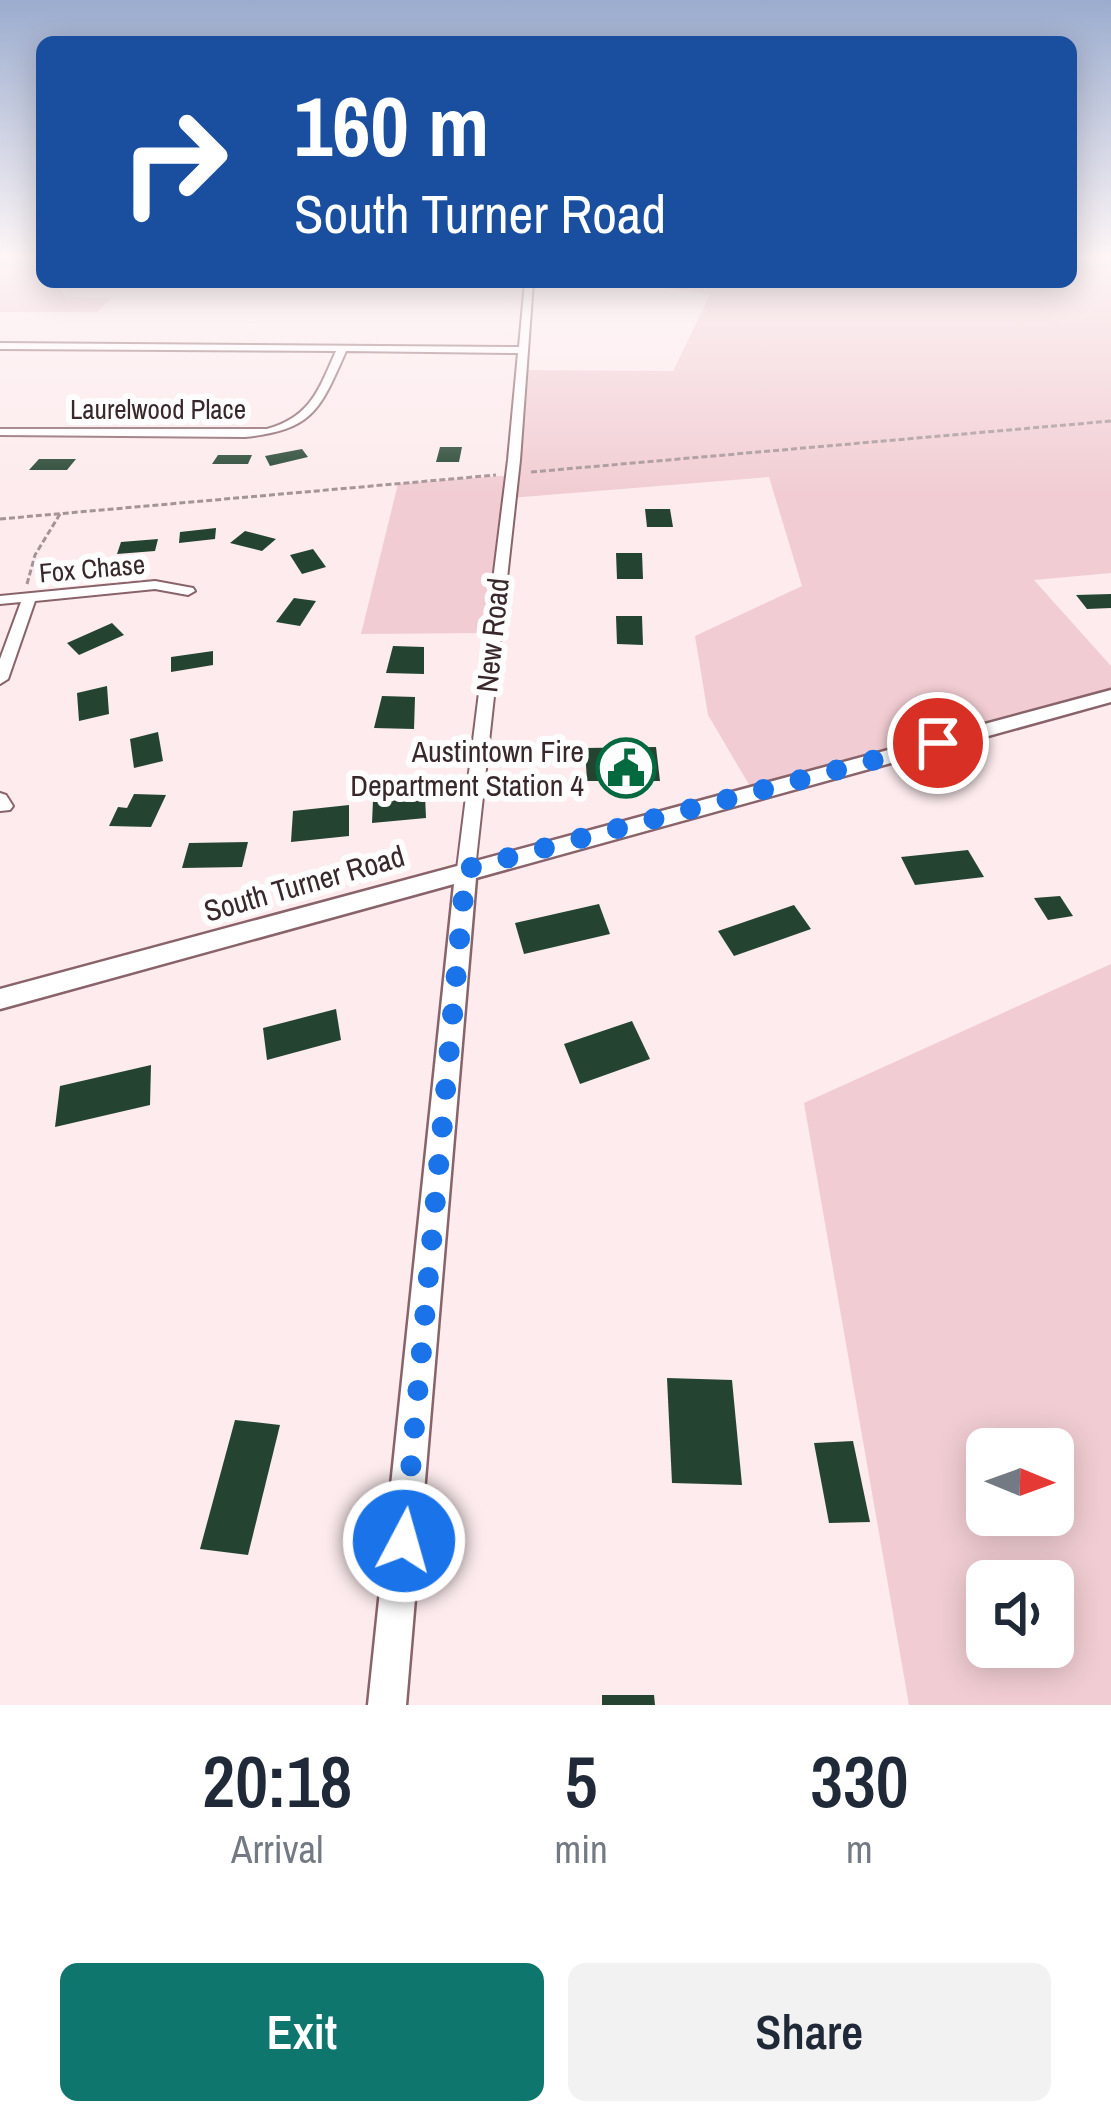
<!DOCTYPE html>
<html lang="en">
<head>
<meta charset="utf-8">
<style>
  body { margin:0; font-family:"Archivo Narrow",sans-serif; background:#f2f2f3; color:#1f2937; height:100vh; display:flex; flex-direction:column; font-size:45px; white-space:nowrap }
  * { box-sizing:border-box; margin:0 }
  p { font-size:39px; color:#747a83 }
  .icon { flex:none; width:66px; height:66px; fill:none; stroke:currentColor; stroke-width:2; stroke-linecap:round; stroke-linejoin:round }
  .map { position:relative; height:1705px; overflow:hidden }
  .details { display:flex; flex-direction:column; background:#fff; flex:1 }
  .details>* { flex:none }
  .top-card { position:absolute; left:36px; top:36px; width:1041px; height:252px; border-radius:18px; box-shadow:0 6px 30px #0003; background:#1a4fa0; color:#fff; overflow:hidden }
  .needle { width:78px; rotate:91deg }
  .tools { position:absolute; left:966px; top:1428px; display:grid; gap:24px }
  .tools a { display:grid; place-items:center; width:108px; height:108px; border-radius:18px; background:#fff; box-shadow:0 6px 30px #0003; font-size:60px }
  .pin { position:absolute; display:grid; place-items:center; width:102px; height:102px; color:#fff; margin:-51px; border:6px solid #fff; border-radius:50%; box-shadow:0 3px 12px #0007 }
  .me { position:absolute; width:132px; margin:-66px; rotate:6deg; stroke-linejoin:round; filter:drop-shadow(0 0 9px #0008) }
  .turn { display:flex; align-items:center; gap:42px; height:252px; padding:0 60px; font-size:54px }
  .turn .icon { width:156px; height:156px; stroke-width:2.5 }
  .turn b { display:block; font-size:84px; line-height:102px }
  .eta { display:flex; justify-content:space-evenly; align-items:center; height:204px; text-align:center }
  .eta b { font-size:72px; font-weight:600; line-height:84px }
  .primary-button { display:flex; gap:24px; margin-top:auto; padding:24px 60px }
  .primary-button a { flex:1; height:138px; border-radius:18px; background:#0f766e; color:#fff; font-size:48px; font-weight:600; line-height:138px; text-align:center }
  .primary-button a+a { background:#f2f2f3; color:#1f2937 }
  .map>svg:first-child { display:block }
  .green { fill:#f1cdd3; fill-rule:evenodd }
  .building { fill:#244431 }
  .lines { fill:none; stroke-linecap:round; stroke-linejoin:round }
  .minor-casing { stroke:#89636a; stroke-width:4 }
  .tertiary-casing { stroke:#89636a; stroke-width:5 }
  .path { stroke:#a59496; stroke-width:3; stroke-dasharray:6 3; stroke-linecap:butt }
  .minor { fill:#fff; fill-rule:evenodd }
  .tertiary { fill:#fff; fill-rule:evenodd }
  .route { stroke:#1a73e8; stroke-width:21; stroke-dasharray:0 37.8 }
  .labels { text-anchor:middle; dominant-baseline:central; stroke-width:12; stroke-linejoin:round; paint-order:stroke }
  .far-street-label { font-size:27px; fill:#38282b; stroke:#fdfdfd }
  .street-label { font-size:30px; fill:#38282b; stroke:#fdfdfd }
  .poi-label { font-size:30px; fill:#38282b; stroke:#fdfdfd; text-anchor:end }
</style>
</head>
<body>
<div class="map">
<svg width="1111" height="1705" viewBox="0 0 1111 1705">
  <rect width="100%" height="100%" fill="#fdebed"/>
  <g class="green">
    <polygon points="0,254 42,254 38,260 42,282 54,282 66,297 111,298 97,312 0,312"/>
    <polygon points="1071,254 1111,254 1111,573 1034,580 1111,666 1111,696 754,793 708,715 695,636 802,586 769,477 510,498 491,633 361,634 398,484 512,475 520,370 673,371 710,295 631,282 1071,282"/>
    <path d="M1111,964V1705H909L804,1103ZM987,1449H1053V1515H987ZM987,1581H1053V1647H987Z"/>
  </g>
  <g class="building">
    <polygon points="91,403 129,404 122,412 84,412"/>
    <polygon points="440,447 462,447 459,462 436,462"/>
    <polygon points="302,449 308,457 270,466 265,456"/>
    <polygon points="218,455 252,455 248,464 212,464"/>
    <polygon points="39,459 76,459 67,470 29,470"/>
    <polygon points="645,509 670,509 673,527 647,527"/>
    <polygon points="216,528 215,539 179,543 180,532"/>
    <polygon points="245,531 276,539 262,551 230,543"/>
    <polygon points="158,539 155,551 117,554 121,542"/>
    <polygon points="313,549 326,567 302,574 290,555"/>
    <polygon points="616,553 642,553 643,579 617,579"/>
    <polygon points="1111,594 1111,608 1087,609 1076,595"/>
    <polygon points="294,598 316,601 300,626 276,622"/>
    <polygon points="616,616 642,616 643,645 617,644"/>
    <polygon points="112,623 124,635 79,655 67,643"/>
    <polygon points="393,646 424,647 424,674 386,673"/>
    <polygon points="213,651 213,665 171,672 171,657"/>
    <polygon points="107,686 109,714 79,721 77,693"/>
    <polygon points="382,696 415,697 414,729 374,728"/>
    <polygon points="158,732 163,761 134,768 130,739"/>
    <polygon points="656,747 660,781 587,781 585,748"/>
    <polygon points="134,794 166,795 151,827 109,826 118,807 127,808"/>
    <polygon points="425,795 426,818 372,823 373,800"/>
    <polygon points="349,805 349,836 291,842 293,811"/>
    <polygon points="248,842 242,867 182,868 189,843"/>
    <polygon points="968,850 984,877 915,885 901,857"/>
    <polygon points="1060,896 1073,916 1048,920 1034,898"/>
    <polygon points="599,904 610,934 524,954 515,923"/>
    <polygon points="794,905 811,929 734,956 718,931"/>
    <polygon points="336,1009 341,1040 267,1060 263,1028"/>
    <polygon points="632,1021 650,1059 580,1084 564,1044"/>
    <polygon points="151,1065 150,1105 55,1127 60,1086"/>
    <polygon points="667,1378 732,1380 742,1485 672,1483"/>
    <polygon points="235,1420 280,1425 248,1555 200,1549"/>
    <polygon points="853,1441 870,1522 829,1523 814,1443"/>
    <polygon points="602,1695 654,1695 655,1705 602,1705"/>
  </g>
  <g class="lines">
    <g class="minor-casing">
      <g id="minor">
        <path d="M525,282H533L520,460L475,869L472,874H460L457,869L508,460L518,353L346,351C320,410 313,430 245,437L0,435V429H267C311,417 319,389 336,351L0,349V343L519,347Z"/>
        <polygon points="155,581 193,588 195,591 188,595 155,589 35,601 8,679 0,684 0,659 21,602 0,604 0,596"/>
        <polygon points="0,793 6,795 13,806 10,810 0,811"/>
      </g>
    </g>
    <g class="tertiary-casing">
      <polygon id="tertiary" points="1111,690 1111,702 476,878 406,1705 368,1705 454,884 0,1009 0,989"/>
    </g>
    <g class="path">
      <polyline points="531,472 1111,421"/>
      <polyline points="0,519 496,475"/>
      <polyline points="27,584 35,555 60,514"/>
    </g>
    <use href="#minor" class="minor"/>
    <use href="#tertiary" class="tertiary"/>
  </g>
  <linearGradient id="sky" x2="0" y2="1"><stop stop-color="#9bacce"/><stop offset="0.52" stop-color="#fef6f7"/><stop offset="1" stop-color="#fef6f7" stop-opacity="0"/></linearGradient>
  <rect width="1111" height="493" fill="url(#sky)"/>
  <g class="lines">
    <polyline class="route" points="404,1541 466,869 938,743"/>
  </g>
  <defs>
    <g id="civic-ring" transform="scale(3)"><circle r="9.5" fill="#fdfdfd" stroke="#03693f" stroke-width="1.5"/><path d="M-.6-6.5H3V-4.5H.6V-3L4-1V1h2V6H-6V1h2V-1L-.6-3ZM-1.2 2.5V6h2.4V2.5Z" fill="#03693f"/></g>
  </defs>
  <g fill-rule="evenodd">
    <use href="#civic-ring" x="626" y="768"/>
  </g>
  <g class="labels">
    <g class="far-street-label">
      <text x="158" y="409">Laurelwood Place</text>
      <text transform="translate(92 568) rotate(-5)">Fox Chase</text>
    </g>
    <g class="street-label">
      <text transform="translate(492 635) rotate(-84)">New Road</text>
      <text transform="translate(304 883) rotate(-16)">South Turner Road</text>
    </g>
    <g class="poi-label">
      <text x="584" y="751">Austintown Fire<tspan x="584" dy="34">Department Station 4</tspan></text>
    </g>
  </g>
</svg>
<div class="tools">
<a><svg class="needle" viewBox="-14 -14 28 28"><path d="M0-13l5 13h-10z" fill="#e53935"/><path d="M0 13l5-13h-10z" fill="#747a83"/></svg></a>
<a><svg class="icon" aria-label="sound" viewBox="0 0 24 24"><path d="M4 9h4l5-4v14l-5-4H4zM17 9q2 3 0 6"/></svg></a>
</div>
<div class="pin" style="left:938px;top:743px;background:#d93025"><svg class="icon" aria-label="arrive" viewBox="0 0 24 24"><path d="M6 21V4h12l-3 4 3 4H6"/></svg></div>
<svg class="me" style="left:404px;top:1541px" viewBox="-20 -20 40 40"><circle r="17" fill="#1a73e8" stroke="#fff" stroke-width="3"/><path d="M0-11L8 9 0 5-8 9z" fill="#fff"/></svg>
<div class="top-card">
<div class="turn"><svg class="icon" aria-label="right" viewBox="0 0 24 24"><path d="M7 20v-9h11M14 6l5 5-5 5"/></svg><div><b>160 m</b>South Turner Road</div></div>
</div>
</div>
<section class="details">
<div class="eta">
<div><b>20:18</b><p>Arrival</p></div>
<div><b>5</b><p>min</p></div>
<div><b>330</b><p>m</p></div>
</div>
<div class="primary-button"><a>Exit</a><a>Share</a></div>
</section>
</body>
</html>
